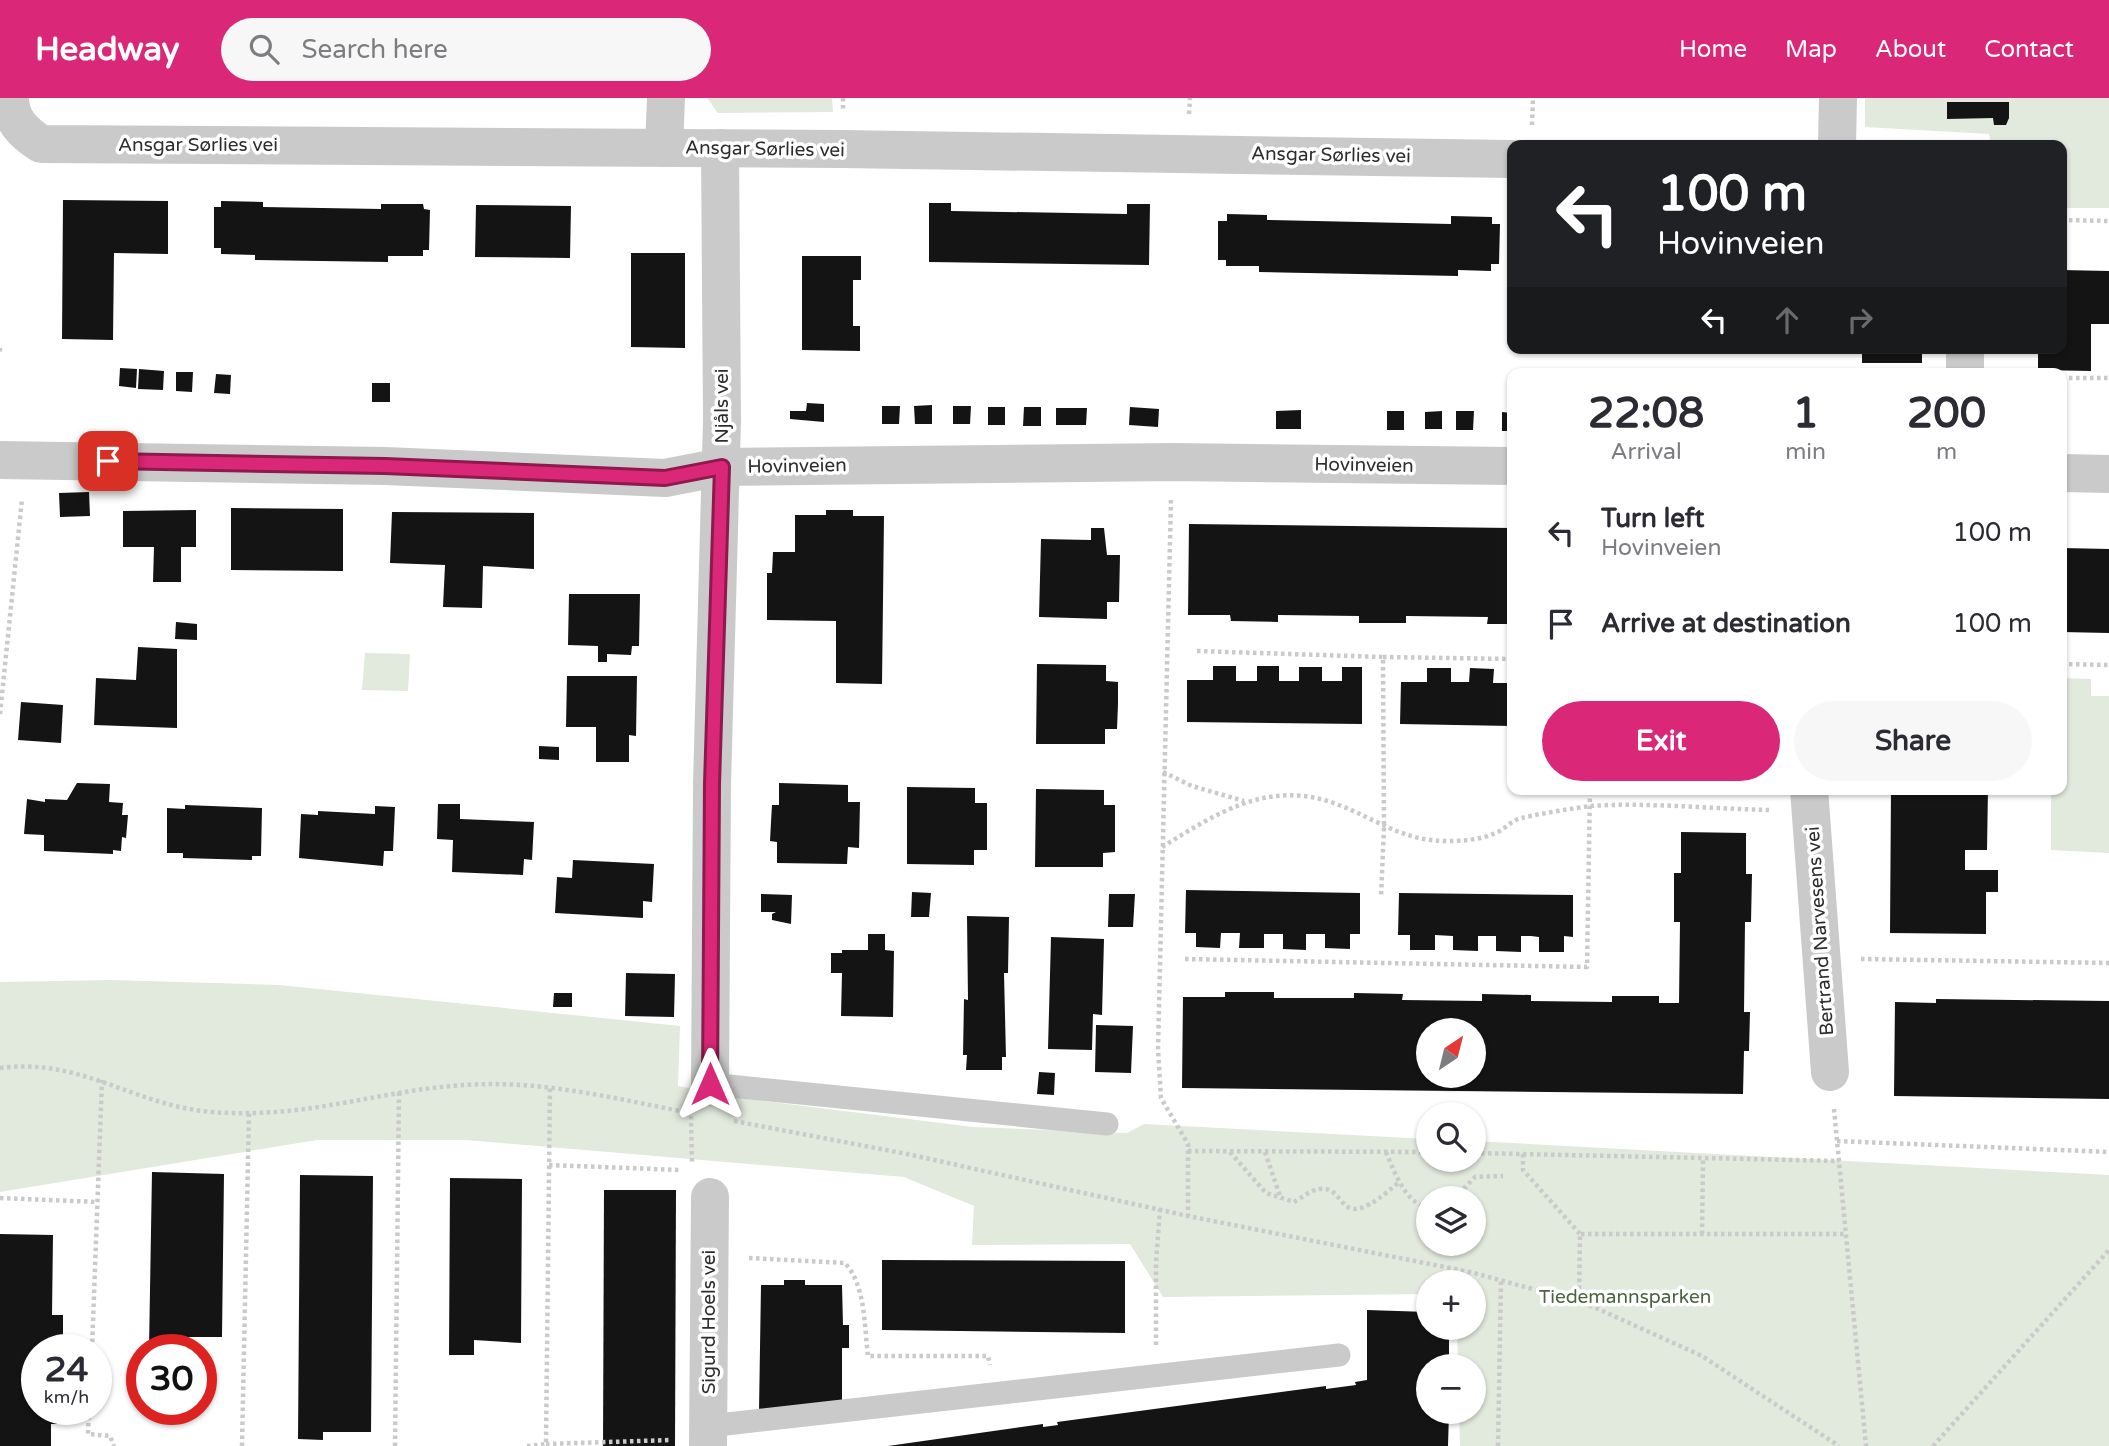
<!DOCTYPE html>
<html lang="en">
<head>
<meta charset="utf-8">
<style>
  body { margin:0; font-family:"Varela Round",sans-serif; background:#f7f7f7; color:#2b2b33; height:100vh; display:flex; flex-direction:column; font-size:26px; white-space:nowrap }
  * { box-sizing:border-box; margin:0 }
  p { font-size:23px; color:#7c7c81 }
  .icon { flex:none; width:38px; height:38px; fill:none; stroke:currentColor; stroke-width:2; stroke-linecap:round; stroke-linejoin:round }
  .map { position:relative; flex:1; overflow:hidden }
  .side { position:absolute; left:1507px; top:270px; width:560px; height:427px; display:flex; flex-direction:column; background:#fff; border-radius:14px; box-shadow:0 2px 5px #0004 }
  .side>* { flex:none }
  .hud { position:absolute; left:1507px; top:42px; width:560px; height:214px; border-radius:14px; box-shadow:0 2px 5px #0004; background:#202124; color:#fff; overflow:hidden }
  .needle { width:46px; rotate:35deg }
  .controls { position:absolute; left:1416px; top:920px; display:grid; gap:14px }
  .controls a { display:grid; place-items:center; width:70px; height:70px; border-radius:50%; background:#fff; box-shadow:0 2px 5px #0004; font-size:35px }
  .speed { position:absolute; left:21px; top:1236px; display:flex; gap:14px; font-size:35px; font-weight:700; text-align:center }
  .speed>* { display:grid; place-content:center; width:91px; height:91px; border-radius:50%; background:#fff; box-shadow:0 2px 5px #0004; line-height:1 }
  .speed small { font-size:18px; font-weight:400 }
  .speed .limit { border:10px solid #d22; background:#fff; color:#111 }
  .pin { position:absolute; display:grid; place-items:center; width:60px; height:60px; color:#fff; margin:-30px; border-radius:14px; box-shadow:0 4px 10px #0006 }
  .me { position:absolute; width:77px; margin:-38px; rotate:0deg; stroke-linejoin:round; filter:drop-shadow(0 0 5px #0008) }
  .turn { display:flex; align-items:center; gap:24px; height:147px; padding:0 35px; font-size:32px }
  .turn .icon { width:91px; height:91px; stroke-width:2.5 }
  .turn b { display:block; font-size:49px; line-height:60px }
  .lanes { display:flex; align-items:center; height:66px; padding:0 35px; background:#0003; justify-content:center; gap:35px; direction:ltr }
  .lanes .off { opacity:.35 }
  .eta { display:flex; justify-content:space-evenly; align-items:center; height:119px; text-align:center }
  .eta b { font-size:42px; font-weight:700; line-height:49px }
  .action { display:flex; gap:14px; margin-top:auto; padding:14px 35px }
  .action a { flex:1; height:80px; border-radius:42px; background:#db2777; color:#fff; font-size:28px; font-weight:700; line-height:80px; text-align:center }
  .action a+a { background:#f7f7f7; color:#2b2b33 }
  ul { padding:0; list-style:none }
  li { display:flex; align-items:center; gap:21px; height:91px; padding:0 35px }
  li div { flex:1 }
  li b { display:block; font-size:26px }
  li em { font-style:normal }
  header { display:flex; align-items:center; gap:42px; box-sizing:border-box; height:98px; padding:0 35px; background:#db2777; color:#fff }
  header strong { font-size:33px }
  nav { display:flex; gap:38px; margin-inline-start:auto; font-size:24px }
  .search { width:490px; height:63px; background:#f7f7f7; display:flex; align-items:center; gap:18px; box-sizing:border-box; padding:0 24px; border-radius:38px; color:#7c7c81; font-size:26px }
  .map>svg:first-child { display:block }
  .green { fill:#e2e9dd; fill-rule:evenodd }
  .building { fill:#141414; fill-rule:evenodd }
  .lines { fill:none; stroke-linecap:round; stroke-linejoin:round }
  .path { stroke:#cacaca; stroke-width:4.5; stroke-dasharray:3.5 3.5; stroke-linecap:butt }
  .service { stroke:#cacaca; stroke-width:23 }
  .minor { stroke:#cacaca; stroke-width:38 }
  .route-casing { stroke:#8e194d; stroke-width:18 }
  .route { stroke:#db2777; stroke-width:12 }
  .labels { text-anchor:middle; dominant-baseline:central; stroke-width:7; stroke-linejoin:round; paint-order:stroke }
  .street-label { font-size:19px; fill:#2d2d2d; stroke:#fff }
  .park-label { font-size:19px; fill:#4d6340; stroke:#fff }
</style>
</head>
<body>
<header>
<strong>Headway</strong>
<div class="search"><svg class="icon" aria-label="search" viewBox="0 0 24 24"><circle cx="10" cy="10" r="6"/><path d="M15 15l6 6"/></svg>Search here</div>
<nav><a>Home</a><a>Map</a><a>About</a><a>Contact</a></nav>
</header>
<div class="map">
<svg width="2109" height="1348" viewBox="0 0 2109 1348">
  <rect width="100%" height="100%" fill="#fff"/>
  <g class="green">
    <polygon points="707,0 832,0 833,14 718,15"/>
    <polygon points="1865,0 2109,0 2109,110 2062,110 2062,47 1991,47 1989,36 1865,29"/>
    <polygon points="365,555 410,556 408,593 362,592"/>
    <polygon points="2062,580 2091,581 2091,598 2109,598 2109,755 2051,752 2051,691 2062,691"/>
    <path d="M111,882L279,887L680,928L678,988L739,1000L973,1029L1127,1035L1144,1026L1428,1041V1062H1474V1043L2109,1077V1348H1460L1459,1314H1474V1269H1458L1457,1230H1474V1185H1428V1196L1163,1199L1130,1146L972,1147L974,1108L904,1079L466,1042H317L0,1094V884ZM1428,1101H1474V1146H1428Z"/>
  </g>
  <g class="building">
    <polygon points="1947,4 2009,4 2009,20 2006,27 1994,27 1993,20 1947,21"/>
    <polygon points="63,102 168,103 168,156 114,155 113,242 62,241"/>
    <polygon points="221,103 263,104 263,109 381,111 381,106 423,106 424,111 430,112 429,152 423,152 423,158 388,158 388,164 255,162 255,157 221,156 221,150 214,150 214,109 221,109"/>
    <polygon points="929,105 951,105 951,113 1127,116 1127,106 1150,106 1149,167 929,164"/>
    <polygon points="476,107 571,108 570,160 475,159"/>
    <polygon points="1227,116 1267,117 1267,122 1451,126 1451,118 1492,119 1492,126 1500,126 1499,166 1491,166 1491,173 1458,172 1458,178 1259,174 1259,168 1226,168 1226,162 1218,162 1218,123 1227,123"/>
    <polygon points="631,155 685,155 685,250 631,249"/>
    <polygon points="802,158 861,158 861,182 853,182 853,228 860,228 860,253 802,252"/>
    <polygon points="2062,172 2109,173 2109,226 2091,226 2091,273 2038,272 2038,250 2062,250"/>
    <rect x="1862" y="250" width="60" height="15"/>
    <polygon points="120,270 137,271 136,290 119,288"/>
    <polygon points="139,271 164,273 163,292 138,291"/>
    <polygon points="176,274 193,274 192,294 176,293"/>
    <polygon points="216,276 231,277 230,296 214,295"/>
    <rect x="372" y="285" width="18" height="19"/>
    <polygon points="807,305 824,306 824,324 790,321 790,313 806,313"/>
    <polygon points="932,307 932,326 915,326 914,308"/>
    <polygon points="882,308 900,308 899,326 882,326"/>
    <polygon points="953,308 971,308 970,326 953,326"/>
    <rect x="988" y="309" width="17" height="18"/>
    <polygon points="1024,309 1041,309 1041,328 1023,328"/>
    <polygon points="1130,309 1159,311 1158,329 1129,327"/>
    <polygon points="1056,310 1087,310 1086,327 1056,327"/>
    <polygon points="1301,312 1301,331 1276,331 1276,313"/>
    <rect x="1387" y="313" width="17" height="19"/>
    <polygon points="1442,313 1442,331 1425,331 1425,314"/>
    <polygon points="1456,313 1474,313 1473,332 1456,332"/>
    <polygon points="1502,314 1512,315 1512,333 1502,333"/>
    <polygon points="89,394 90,418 60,419 59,395"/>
    <polygon points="231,410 343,411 343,473 231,472"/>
    <polygon points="196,412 196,449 181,449 181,484 153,484 154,449 123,449 123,413"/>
    <polygon points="826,412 853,412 853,418 884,418 882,586 836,585 836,523 767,522 767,475 772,475 773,454 795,454 795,417 826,417"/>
    <polygon points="392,414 534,415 534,471 483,468 482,510 443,509 445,467 390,465"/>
    <polygon points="1189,426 1512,430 1512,526 1487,526 1488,519 1406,518 1406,525 1359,525 1359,518 1278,517 1278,524 1231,523 1230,517 1188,517"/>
    <polygon points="1091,430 1104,430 1107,457 1120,457 1119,504 1107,504 1107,521 1039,519 1041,441 1091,442"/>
    <polygon points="2062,450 2109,451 2109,535 2062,534"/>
    <polygon points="569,496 640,496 639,548 632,548 631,557 607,556 607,564 598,564 598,548 568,547"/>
    <polygon points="176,524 197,526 197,542 175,541"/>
    <polygon points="138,549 177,551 177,630 94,627 96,580 136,582"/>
    <polygon points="1037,566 1106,567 1106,583 1118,584 1118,606 1117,631 1105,631 1105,646 1036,646"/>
    <polygon points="1213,568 1236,568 1236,583 1257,583 1257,568 1279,568 1279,583 1299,583 1299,569 1322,569 1322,583 1342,583 1342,569 1362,569 1362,626 1187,624 1187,582 1213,582"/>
    <polygon points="1427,570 1451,570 1451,584 1469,584 1470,570 1494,571 1493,585 1512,585 1512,628 1400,626 1401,584 1427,584"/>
    <polygon points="567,578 637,578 636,638 629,637 629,664 596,664 596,629 566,629"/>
    <polygon points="21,604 63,607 61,645 18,642"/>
    <polygon points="539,648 559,649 559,662 539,661"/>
    <polygon points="77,685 110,686 109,704 123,705 122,717 128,717 126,740 122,739 121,753 113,752 113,756 44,753 44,737 24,736 27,701 45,704 45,701 67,702"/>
    <polygon points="779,685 848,687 848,704 860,704 859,750 848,749 847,766 777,765 777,744 770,743 771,724 772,707 779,707"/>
    <polygon points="907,689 975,690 975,705 987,705 987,752 974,752 974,767 907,766"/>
    <polygon points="1036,691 1104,692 1104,707 1115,707 1115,754 1103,755 1103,769 1035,769"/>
    <polygon points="1682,691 1746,691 1746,695 1682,694"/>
    <polygon points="1891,691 1988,691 1987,752 1965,752 1965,772 1998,772 1998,794 1986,794 1986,836 1890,835"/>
    <polygon points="438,706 460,706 460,721 534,724 532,762 524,761 523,777 452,774 453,742 437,741"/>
    <polygon points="185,707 262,710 261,758 252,758 252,762 183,760 183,755 167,755 167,710 185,711"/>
    <polygon points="375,708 395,709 393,753 384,753 383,768 299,760 301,716 318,717 318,713 375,716"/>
    <path d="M1681,734L1746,735V776H1752L1751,824H1745L1744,914H1750L1749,953H1744L1743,996L1182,990L1183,899H1225V894H1274V900H1354V895L1403,896L1402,902L1482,903V896L1531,897V903L1612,904V898H1659V905H1679L1680,824H1674V775H1681ZM1428,933H1474V978H1428Z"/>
    <polygon points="573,762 654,766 652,804 643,803 643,820 555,815 557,779 572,780"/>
    <polygon points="1186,792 1360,795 1360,836 1350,836 1350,851 1325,850 1325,836 1306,836 1306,852 1283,851 1283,836 1264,836 1264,850 1239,850 1240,835 1221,835 1220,850 1196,849 1196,835 1185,835"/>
    <polygon points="912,794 931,795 929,819 911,819"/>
    <polygon points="1399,795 1573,797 1573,839 1564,838 1564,854 1539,854 1539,839 1531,838 1521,838 1521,854 1496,853 1496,838 1478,838 1478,853 1453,852 1453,838 1435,837 1435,852 1410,852 1410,837 1398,837"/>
    <polygon points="761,796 792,797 791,826 772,822 772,816 776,814 761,814"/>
    <polygon points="1109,796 1135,796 1133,829 1108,829"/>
    <polygon points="967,818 1009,819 1008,875 1004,875 1006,959 1002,959 1002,972 966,972 967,957 963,957 964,901 968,902"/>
    <polygon points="868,836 885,836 885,852 894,853 893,919 841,918 842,875 831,875 831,855 842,855 842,852 868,852"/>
    <polygon points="1051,839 1104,841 1102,917 1093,916 1092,952 1048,951"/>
    <polygon points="626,875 675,876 674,919 625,918"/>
    <polygon points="554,895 572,895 572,909 553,909"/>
    <polygon points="1936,901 2109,903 2109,1001 1894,998 1895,904 1936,905"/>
    <polygon points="1096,927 1133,928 1131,975 1095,974"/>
    <polygon points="1039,974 1055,975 1054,997 1037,996"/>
    <polygon points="152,1074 224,1076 222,1239 176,1239 175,1251 149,1251"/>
    <polygon points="300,1077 373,1078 371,1334 323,1334 323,1342 298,1341"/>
    <polygon points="450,1080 522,1081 521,1245 474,1242 474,1257 449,1257"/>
    <polygon points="604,1092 676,1092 675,1348 603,1348"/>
    <polygon points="0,1136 53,1137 52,1217 63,1217 63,1251 37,1251 37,1311 62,1311 62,1326 51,1326 51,1348 0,1348"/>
    <polygon points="882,1162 1125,1163 1125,1235 882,1232"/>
    <polygon points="784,1182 805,1182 805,1187 842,1187 843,1227 849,1227 849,1250 842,1250 842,1303 759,1313 761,1187 784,1187"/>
    <polygon points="1367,1212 1428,1214 1428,1230 1449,1230 1449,1269 1428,1269 1428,1314 1449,1314 1448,1348 888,1348 1043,1326 1043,1329 1058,1327 1057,1324 1326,1288 1326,1291 1356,1287 1355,1284 1367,1282"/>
  </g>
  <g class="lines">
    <g class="path">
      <polyline points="843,0 843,13"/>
      <polyline points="1189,16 1190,0"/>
      <polyline points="1532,27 1533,0"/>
      <polyline points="2062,122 2109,123"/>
      <polyline points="0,250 0,254"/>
      <polyline points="2062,280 2109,280"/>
      <polyline points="1171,402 1158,951 1161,1000 1188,1046 1188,1118"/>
      <polyline points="1197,553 1383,559 1384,730 1381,798"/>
      <polyline points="1383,559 1512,561"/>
      <polyline points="2062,566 2109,567"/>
      <polyline points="0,616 22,401"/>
      <polyline points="1163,674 1192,688 1244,703"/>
      <path d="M1162,749C1219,714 1270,680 1339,707C1378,722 1404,744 1449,743C1466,743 1484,741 1500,733C1506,729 1511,724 1518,721C1526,718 1580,709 1591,708C1647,704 1713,711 1771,712"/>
      <polyline points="1185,861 1587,869 1590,691"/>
      <polyline points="1861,861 2109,865"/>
      <path d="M0,970C64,962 106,988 164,1005C190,1013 222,1016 249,1015C321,1015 392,991 465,987C540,982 608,999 680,1013"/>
      <polyline points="1834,1011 1866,1348"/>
      <polyline points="691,1018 692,1065"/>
      <polyline points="734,1023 907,1056 1188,1118 1470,1174 1533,1191 1594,1209 1702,1258 1839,1348"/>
      <polyline points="1837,1043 2109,1054"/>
      <polyline points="1188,1053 1428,1054"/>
      <path d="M1230,1054L1266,1095L1294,1104C1301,1100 1311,1092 1319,1091C1350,1086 1333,1143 1399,1084"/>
      <polyline points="1265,1054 1281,1101"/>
      <path d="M1386,1054C1394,1073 1405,1105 1428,1110"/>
      <polyline points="1474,1055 1839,1063"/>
      <polyline points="1523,1056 1523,1072 1580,1136"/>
      <polyline points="549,1067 680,1072"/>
      <polyline points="0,1100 97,1104"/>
      <polyline points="1454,1101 1475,1079 1503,1078"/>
      <polyline points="1702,1136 1703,1060"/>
      <path d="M749,1160L845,1165C866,1188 864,1228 868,1258H988L990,1267"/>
      <polyline points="1579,1205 1580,1136 1846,1136"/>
      <polyline points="1156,1247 1156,1165 1160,1111"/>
      <polyline points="92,1251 102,982"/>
      <polyline points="89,1311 88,1336 110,1338 114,1348"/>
      <polyline points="546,1346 671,1342"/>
      <polyline points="242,1348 249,1015"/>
      <polyline points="395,1348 399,993"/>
      <polyline points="527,1348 546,1346 550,988"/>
      <polyline points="1498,1348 1501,1182"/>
      <polyline points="1933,1348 2109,1152"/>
    </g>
    <g class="service">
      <polyline points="710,986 1107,1026"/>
      <polyline points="709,1328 1339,1257"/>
    </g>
    <g class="minor">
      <path d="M10,0C10,22 24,35 41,46L842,51L1512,61"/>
      <polyline points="1837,47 1838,0"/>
      <polyline points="664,50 666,0"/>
      <polyline points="1965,250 1965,275"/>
      <polyline points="0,362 385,368 665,380 722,369 1173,364 1512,368"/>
      <polyline points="2062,375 2109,376"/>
      <polyline points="1809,691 1830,974"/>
      <polyline points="710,986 712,686 722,322 720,50"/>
      <polyline points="708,1348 710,1099"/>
    </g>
  </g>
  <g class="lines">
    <g class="route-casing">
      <polyline id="route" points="108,363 385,368 665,380 722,369 712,686 710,986"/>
    </g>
    <use href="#route" class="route"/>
  </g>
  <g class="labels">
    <g class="street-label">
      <text x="198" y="47">Ansgar Sørlies vei</text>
      <text transform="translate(765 51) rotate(1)">Ansgar Sørlies vei</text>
      <text transform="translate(1331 57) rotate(1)">Ansgar Sørlies vei</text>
      <text transform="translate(722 308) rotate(-90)">Njåls vei</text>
      <text transform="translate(1364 367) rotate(1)">Hovinveien</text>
      <text transform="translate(797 368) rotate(-1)">Hovinveien</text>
      <text transform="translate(1820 833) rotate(-94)">Bertrand Narvesens vei</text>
      <text transform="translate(709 1224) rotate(-90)">Sigurd Hoels vei</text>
    </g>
    <g class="park-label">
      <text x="1625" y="1199">Tiedemannsparken</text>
    </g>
  </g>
</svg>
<div class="controls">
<a><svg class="needle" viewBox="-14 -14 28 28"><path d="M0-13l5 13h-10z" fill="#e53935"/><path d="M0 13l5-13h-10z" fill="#7c7c81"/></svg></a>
<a><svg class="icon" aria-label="search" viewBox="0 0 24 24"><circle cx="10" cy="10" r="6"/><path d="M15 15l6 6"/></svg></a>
<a><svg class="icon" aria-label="layers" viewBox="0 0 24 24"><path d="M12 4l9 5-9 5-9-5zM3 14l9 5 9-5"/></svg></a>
<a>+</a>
<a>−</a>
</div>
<div class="speed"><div>24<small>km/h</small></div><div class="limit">30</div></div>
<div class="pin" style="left:108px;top:363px;background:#d93025"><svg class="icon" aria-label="arrive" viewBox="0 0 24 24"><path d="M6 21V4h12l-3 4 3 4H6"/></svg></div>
<svg class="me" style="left:710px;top:986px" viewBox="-20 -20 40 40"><path d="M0-17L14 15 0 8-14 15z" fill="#db2777" stroke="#fff" stroke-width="4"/></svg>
<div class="hud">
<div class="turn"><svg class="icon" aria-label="left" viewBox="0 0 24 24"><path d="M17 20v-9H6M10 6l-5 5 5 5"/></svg><div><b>100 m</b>Hovinveien</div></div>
<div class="lanes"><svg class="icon" aria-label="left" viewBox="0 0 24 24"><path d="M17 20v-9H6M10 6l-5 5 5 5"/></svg><svg class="icon off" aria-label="ahead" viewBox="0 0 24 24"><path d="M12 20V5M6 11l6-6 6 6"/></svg><svg class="icon off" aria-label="right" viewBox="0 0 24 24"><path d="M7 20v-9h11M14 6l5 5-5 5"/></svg></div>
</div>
<section class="side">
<div class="eta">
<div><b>22:08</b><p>Arrival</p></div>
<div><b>1</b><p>min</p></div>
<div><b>200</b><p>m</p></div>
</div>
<ul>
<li><svg class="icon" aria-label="left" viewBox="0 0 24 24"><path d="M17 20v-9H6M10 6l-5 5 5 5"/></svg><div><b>Turn left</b><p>Hovinveien</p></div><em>100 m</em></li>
<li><svg class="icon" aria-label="arrive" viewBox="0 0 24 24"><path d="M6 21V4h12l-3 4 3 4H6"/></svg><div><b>Arrive at destination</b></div><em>100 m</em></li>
</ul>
<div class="action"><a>Exit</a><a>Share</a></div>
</section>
</div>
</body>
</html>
